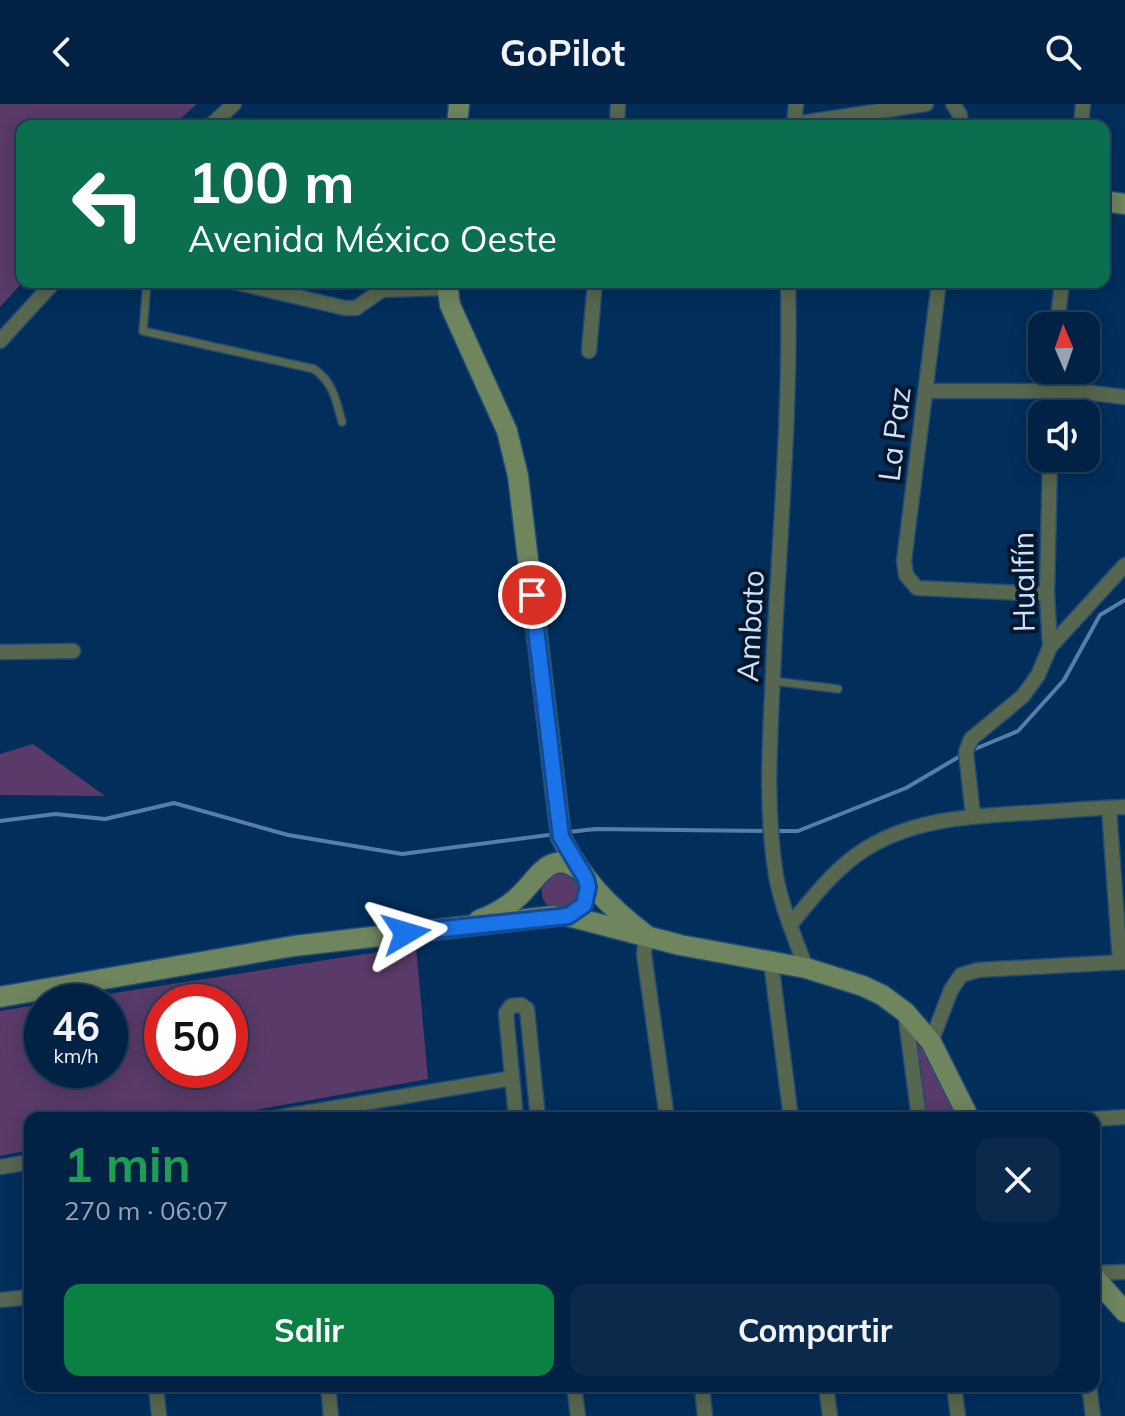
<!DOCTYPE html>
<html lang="es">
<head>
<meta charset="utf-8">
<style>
  body { margin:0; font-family:Mulish,sans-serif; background:#0b2a4b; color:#f1f3f6; height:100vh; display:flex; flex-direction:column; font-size:30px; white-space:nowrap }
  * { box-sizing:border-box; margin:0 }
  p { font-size:26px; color:#96a4b2 }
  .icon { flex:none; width:44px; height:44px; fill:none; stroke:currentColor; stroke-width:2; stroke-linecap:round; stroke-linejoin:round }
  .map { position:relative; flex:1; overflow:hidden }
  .side { position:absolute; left:24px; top:1008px; width:1076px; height:280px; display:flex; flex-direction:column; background:#012244; border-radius:16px; box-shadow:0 4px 20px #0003,0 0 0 2px #233f5d }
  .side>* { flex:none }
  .hud { position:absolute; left:16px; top:16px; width:1094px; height:168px; border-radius:16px; box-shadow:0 4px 20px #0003,0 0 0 2px #233f5d; background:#0b6e4f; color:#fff; overflow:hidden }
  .needle { width:52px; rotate:358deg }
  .fabs { position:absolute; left:1028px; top:208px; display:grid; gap:16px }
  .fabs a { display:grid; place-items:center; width:72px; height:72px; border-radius:16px; background:#012244; box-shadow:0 4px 20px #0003,0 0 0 2px #233f5d; font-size:40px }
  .speed { position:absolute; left:24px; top:880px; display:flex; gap:16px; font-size:40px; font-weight:700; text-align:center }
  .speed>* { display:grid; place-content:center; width:104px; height:104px; border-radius:50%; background:#012244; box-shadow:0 4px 20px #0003,0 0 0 2px #233f5d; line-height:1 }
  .speed small { font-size:20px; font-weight:400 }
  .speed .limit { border:12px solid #d22; background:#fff; color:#111 }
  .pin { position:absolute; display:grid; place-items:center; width:68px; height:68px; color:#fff; margin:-34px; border:4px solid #fff; border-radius:50%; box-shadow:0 2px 8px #0007 }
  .me { position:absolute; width:88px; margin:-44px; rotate:83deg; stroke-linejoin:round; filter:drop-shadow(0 0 6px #0008) }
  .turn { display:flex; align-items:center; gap:28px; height:168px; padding:0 40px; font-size:36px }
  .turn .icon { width:104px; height:104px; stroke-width:2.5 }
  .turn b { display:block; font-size:56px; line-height:68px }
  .round { display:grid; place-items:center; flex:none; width:84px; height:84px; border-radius:16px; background:#0b2a4b }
  .headline { display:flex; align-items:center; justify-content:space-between; height:136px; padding:0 40px }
  h1 { font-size:48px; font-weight:700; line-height:60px; color:#1e9e55 }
  .button { display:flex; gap:16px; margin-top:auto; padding:16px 40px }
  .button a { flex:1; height:92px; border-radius:16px; background:#0b8043; color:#fff; font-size:32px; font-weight:700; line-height:92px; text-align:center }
  .button a+a { background:#0b2a4b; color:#f1f3f6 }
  header { display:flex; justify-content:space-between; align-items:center; height:104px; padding:0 40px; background:#012244; font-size:36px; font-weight:700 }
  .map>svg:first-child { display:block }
  .green { fill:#593a69; fill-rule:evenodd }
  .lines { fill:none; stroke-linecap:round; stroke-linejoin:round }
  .stream { stroke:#567eac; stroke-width:4 }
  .lane-casing { stroke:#214b75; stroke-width:10 }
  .street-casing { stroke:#214b75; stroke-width:17 }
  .secondary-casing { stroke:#214b75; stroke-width:23 }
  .lane { stroke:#57664e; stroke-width:7 }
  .street { stroke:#57664e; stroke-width:14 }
  .secondary { stroke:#6e855e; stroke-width:20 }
  .route-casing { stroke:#114b97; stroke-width:20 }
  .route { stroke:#1a73e8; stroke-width:14 }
  .labels { text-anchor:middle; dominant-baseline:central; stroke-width:8; stroke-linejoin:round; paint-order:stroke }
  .street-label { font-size:30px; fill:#cbe3ff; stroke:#06172b }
</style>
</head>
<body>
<header><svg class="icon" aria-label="back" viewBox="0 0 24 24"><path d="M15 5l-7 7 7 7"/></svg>GoPilot<svg class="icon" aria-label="search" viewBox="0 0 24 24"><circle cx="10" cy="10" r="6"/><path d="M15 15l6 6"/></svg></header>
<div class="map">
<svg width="1125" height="1312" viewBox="0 0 1125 1312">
  <rect width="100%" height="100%" fill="#012e5b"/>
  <g class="green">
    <polygon points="0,0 197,0 172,22 22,22 23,178 0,203"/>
    <polygon points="33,640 105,692 0,691 0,650"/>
    <path d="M570,766C574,771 580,777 582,782C592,810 525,819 546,771Z"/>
    <path d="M416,842L428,975L211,1014H30V1046L0,1052V907L42,900V966H110V898H56ZM230,898V966H162V898Z"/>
    <polygon points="920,940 924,943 957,1007 925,1012 916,941"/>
  </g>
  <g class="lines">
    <g class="stream">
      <polyline points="970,647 1018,627 1064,576 1100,511 1125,496"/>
      <polyline points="0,717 55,710 105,715 174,699 288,731 402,750 556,730"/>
      <polyline points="776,727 798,727 906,684 962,651"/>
      <polyline points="568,728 596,725 767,727"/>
    </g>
    <g class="lane-casing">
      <g id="lane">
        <path d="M147,178L143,227L314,265C333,278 336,296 342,318"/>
        <polyline points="773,577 838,585"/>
      </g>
    </g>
    <g class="street-casing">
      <g id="street">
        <polyline points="953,0 960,11 959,22"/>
        <polyline points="794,20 926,0"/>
        <polyline points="210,22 234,0"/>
        <polyline points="617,22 618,0"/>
        <polyline points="794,22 796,0"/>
        <polyline points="1081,22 1083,0"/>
        <polyline points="234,178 345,204 356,204 382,186 448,184"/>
        <path d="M788,178C791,301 780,425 774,548C771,622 764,698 776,772C782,804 795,834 806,864"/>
        <polyline points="939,178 904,457 906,471 917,484 1047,490"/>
        <polyline points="1057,222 1062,178"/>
        <polyline points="0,237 54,178"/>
        <polyline points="589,247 595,178"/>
        <polyline points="926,287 1075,287 1125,293"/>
        <polyline points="1051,310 1051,266"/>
        <polyline points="1050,543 1125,461"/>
        <polyline points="0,548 73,547"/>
        <polyline points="1109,704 1120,858"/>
        <polyline points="973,712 966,648 971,635 1023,592 1038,571 1050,543 1047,490 1050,354"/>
        <path d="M790,821C811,796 831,769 858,750C907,715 969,712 1027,709C1060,707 1092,704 1125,703"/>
        <polyline points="646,831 644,850 667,1014"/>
        <polyline points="771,858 791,1014"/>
        <polyline points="905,908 919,1014"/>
        <polyline points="931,938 951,886 961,871 978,866 1125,858"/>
        <polyline points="275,1014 512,974"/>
        <polyline points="516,1014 506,909 511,902 521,901 527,905 538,1014"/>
        <polyline points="1094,1015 1125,1013"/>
        <polyline points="0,1063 30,1058"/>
        <polyline points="1094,1169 1125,1168"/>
        <polyline points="0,1196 30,1193"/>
        <polyline points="156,1282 159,1312"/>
        <polyline points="328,1282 331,1312"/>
        <polyline points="574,1282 578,1312"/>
        <polyline points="702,1282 705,1312"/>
        <polyline points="826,1282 830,1312"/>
        <polyline points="954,1282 958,1312"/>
        <polyline points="1089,1282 1093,1312"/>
      </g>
    </g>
    <g class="secondary-casing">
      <g id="secondary">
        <polyline points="457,22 459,0"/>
        <polyline points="1104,97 1125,100"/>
        <path d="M447,178L450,201L507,327L518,372L561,733C581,774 610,804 646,831"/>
        <polyline points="568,812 680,841 806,864 863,882 882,891 905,908 931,938 969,1014"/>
        <path d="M479,816C493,811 507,803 518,793C538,775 549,744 580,766"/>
        <polyline points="0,893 294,842 554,812"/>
        <polyline points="1094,1173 1125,1208"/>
      </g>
    </g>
    <use href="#lane" class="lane"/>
    <use href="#street" class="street"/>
    <use href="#secondary" class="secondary"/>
  </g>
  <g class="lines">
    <g class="route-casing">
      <polyline id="route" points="406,829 568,812 584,801 588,783 586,775 561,733 532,491"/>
    </g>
    <use href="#route" class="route"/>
  </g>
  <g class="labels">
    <g class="street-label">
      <text transform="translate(894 330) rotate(-83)">La Paz</text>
      <text transform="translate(1023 478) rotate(-91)">Hualfín</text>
      <text transform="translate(750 522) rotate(-87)">Ambato</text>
    </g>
  </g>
</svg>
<div class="fabs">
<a><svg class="needle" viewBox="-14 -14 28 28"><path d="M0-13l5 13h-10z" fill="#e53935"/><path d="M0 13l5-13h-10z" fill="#96a4b2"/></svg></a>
<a><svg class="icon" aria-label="sound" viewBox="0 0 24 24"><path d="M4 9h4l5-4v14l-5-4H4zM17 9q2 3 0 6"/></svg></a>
</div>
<div class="speed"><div>46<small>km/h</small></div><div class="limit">50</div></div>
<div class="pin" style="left:532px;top:491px;background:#d93025"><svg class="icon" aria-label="arrive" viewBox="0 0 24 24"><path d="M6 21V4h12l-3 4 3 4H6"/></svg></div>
<svg class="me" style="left:406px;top:829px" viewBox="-20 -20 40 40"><path d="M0-17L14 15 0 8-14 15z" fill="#1a73e8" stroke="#fff" stroke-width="4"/></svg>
<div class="hud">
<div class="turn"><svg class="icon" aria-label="left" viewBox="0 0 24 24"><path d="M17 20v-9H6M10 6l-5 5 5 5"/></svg><div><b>100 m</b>Avenida México Oeste</div></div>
</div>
<section class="side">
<div class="headline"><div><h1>1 min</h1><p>270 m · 06:07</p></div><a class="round"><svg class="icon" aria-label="close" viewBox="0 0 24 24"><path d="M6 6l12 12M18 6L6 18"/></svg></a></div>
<div class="button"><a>Salir</a><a>Compartir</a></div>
</section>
</div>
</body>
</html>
